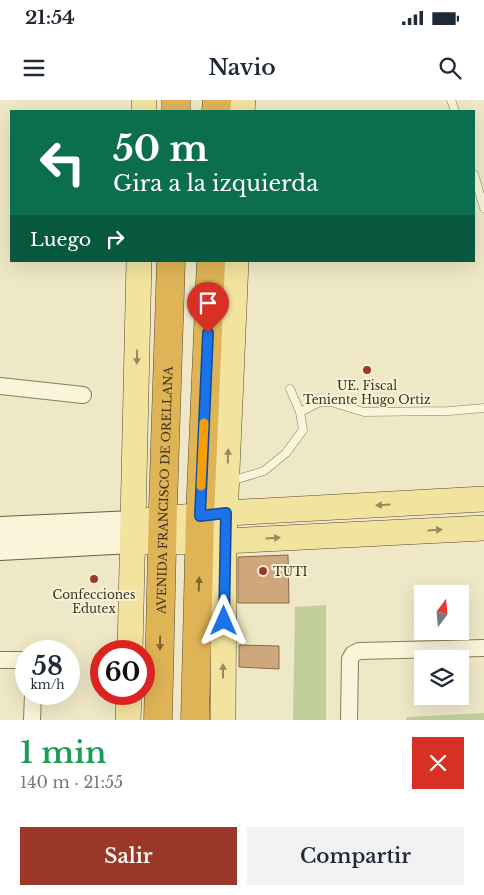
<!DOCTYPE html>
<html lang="es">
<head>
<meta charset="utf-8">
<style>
  body { margin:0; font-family:"Libre Baskerville",serif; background:#f2f2f3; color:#1f2937; height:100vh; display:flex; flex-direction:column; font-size:19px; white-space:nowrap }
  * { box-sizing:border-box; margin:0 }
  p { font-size:16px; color:#747a83 }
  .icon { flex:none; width:28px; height:28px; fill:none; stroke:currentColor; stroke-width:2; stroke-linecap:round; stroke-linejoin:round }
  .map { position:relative; height:620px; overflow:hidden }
  .panel { display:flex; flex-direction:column; background:#fff; flex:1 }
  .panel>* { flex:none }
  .guide { position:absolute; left:10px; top:10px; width:465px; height:152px; border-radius:0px; box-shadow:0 5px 20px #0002; background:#0b6e4f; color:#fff; overflow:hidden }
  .needle { width:32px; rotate:16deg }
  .buttons { position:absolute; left:414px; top:485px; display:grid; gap:10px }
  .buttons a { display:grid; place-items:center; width:55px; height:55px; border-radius:0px; background:#fff; box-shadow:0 5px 20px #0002; font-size:25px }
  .speed { position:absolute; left:15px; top:540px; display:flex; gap:10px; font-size:25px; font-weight:700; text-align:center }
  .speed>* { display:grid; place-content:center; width:65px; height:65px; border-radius:50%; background:#fff; box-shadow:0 5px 20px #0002; line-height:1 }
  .speed small { font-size:12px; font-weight:400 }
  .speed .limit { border:8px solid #d22; background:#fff; color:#111 }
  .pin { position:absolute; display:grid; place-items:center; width:42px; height:42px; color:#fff; margin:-51px -21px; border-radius:50% 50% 50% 0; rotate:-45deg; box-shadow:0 0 5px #0007 }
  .pin .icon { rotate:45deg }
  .me { position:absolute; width:55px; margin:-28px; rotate:0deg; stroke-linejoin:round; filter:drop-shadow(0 0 4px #0008) }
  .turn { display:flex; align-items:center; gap:18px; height:105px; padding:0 20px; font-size:22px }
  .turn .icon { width:65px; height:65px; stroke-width:2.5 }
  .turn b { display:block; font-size:35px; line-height:42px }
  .then { display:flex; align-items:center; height:48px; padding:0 20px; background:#0003; gap:10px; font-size:19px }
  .round { display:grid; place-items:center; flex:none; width:52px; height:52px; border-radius:0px; background:#f2f2f3 }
  .head { display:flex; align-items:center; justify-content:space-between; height:85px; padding:0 20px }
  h1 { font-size:30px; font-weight:600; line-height:38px; color:#1e9e55 }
  .button { display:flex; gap:10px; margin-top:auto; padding:10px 20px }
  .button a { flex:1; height:58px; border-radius:0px; background:#9c382a; color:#fff; font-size:20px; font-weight:600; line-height:58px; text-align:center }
  .button a+a { background:#f2f2f3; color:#1f2937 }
  .status { display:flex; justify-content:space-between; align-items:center; height:35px; padding:0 25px; background:#fff; direction:ltr }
  .status svg { height:14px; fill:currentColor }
  header { display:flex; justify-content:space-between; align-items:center; height:65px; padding:0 20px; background:#fff; font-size:22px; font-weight:600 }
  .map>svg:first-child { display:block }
  .green { fill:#c2ce9a }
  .building { fill:#cea87c; stroke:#8b6841 }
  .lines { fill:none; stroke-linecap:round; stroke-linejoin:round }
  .lane-casing { stroke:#8c7b5c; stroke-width:9 }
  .street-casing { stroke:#8c7b5c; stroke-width:18 }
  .secondary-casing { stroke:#6e5c3f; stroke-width:24 }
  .primary-casing { stroke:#5a4830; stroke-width:26 }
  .highway-casing { stroke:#5a4830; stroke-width:29 }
  .lane { stroke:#faf4db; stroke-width:8 }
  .street { stroke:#faf4db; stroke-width:16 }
  .secondary { stroke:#faf4db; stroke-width:22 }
  .primary { stroke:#f2e39f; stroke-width:25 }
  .highway { stroke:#dfb457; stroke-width:28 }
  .oneway { fill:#978a5f }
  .oneway2 { fill:#7d6535 }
  .route-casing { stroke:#114b97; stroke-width:12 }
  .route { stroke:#1a73e8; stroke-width:9 }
  .slow { stroke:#f59e0b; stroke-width:9 }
  .poi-dot { fill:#9c382a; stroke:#f7f1d7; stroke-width:2 }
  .labels { text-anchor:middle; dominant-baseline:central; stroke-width:4; stroke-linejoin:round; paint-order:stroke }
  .poi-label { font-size:12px; fill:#3c311f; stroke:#f7f1d7 }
  .street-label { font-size:12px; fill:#3c311f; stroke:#f7f1d7 }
</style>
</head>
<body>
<div class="status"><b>21:54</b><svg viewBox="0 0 49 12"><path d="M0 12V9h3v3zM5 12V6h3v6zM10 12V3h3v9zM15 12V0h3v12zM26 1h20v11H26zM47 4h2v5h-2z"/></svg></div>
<header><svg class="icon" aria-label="menu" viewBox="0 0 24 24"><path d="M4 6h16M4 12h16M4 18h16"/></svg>Navio<svg class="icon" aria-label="search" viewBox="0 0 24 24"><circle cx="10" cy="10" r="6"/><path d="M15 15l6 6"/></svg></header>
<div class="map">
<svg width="484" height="620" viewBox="0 0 484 620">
  <rect width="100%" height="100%" fill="#efe8c7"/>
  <g class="green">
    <polygon points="326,505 326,620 293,620 295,507"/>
    <polygon points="484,613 484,620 406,620 407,617"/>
  </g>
  <g class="building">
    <polygon points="288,455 289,503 238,503 238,457"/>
    <polygon points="239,545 279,546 279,569 239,567"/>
  </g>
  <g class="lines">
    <g class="lane-casing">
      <g id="lane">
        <polyline points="451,0 455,11"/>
        <polyline points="474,74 484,108"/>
        <polyline points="300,312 320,302 331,302 364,312 449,311 484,308"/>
        <polyline points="231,381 264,371 286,353 303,330 300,312 290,289"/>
      </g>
    </g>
    <g class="street-casing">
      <g id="street">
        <polyline points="0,286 83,295"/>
        <polyline points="0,560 22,560 26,562"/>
        <polyline points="32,620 33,594"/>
        <polyline points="349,620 350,559 353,554 359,551 484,548"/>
      </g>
    </g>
    <g class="secondary-casing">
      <g id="secondary">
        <polyline points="0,428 134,422"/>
        <polyline points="0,449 132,442"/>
      </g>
    </g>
    <g class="primary-casing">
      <g id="primary">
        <polyline points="144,11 144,0"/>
        <polyline points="242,11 243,0"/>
        <polyline points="142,421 226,413 484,399"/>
        <polyline points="142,442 224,441 484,428"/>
        <polyline points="130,551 139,161"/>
        <polyline points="128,620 129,594"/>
        <polyline points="223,620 224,441 236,161"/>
      </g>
    </g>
    <g class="highway-casing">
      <g id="highway">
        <polyline points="176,11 176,0"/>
        <polyline points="216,11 217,0"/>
        <path id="s1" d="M158,620L163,406L171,161"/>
        <polyline points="195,620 200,416 211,161"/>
      </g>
    </g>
    <use href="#lane" class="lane"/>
    <use href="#street" class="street"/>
    <use href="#secondary" class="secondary"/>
    <use href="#primary" class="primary"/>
    <use href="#highway" class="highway"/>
  </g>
  <defs><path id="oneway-solid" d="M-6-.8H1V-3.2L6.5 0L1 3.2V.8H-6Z" transform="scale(1.25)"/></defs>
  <g class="oneway">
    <use href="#oneway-solid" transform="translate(137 257) rotate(91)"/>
    <use href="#oneway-solid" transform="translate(228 356) rotate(-88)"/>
    <use href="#oneway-solid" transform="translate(383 405) rotate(177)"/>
    <use href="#oneway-solid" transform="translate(435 430) rotate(-3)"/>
    <use href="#oneway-solid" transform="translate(273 438) rotate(-3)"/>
    <use href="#oneway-solid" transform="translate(223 571) rotate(-90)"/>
  </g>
  <g class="oneway2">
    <use href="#oneway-solid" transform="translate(199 484) rotate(-88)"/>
    <use href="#oneway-solid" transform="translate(160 543) rotate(91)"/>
  </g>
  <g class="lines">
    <g class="route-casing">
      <polyline id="route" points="208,233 200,416 226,413 224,521"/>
    </g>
    <use href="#route" class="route"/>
    <polyline class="slow" points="201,386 204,323"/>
  </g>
  <g class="poi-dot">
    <circle cx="367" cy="270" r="5"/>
    <circle cx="263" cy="471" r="5"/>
    <circle cx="94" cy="479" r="5"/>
  </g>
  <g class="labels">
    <g class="poi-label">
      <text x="367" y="285">UE. Fiscal<tspan x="367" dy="14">Teniente Hugo Ortiz</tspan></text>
      <text x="273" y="471" text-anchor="start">TUTI</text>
      <text x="94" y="494">Confecciones<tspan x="94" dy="14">Edutex</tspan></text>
    </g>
    <g class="street-label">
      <text stroke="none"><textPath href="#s1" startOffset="230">AVENIDA FRANCISCO DE ORELLANA</textPath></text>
    </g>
  </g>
</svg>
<div class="buttons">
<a><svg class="needle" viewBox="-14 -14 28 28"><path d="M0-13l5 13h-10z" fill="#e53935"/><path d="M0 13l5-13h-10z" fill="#747a83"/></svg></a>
<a><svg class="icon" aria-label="layers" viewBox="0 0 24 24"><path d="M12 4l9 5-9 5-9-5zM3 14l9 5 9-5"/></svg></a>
</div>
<div class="speed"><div>58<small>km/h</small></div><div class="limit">60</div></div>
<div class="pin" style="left:208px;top:233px;background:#d93025"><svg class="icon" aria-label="arrive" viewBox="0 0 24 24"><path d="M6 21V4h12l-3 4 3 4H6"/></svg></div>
<svg class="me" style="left:224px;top:521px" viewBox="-20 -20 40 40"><path d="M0-17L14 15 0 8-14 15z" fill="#1a73e8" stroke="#fff" stroke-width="4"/></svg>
<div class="guide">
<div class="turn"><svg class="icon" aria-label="left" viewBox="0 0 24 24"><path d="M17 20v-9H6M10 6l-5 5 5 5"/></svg><div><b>50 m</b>Gira a la izquierda</div></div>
<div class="then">Luego<svg class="icon" aria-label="right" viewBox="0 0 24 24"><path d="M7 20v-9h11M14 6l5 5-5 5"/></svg></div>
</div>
</div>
<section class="panel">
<div class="head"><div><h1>1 min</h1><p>140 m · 21:55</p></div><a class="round" style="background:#d93025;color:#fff"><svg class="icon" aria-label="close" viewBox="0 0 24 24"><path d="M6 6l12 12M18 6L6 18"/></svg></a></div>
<div class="button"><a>Salir</a><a>Compartir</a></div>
</section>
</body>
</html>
